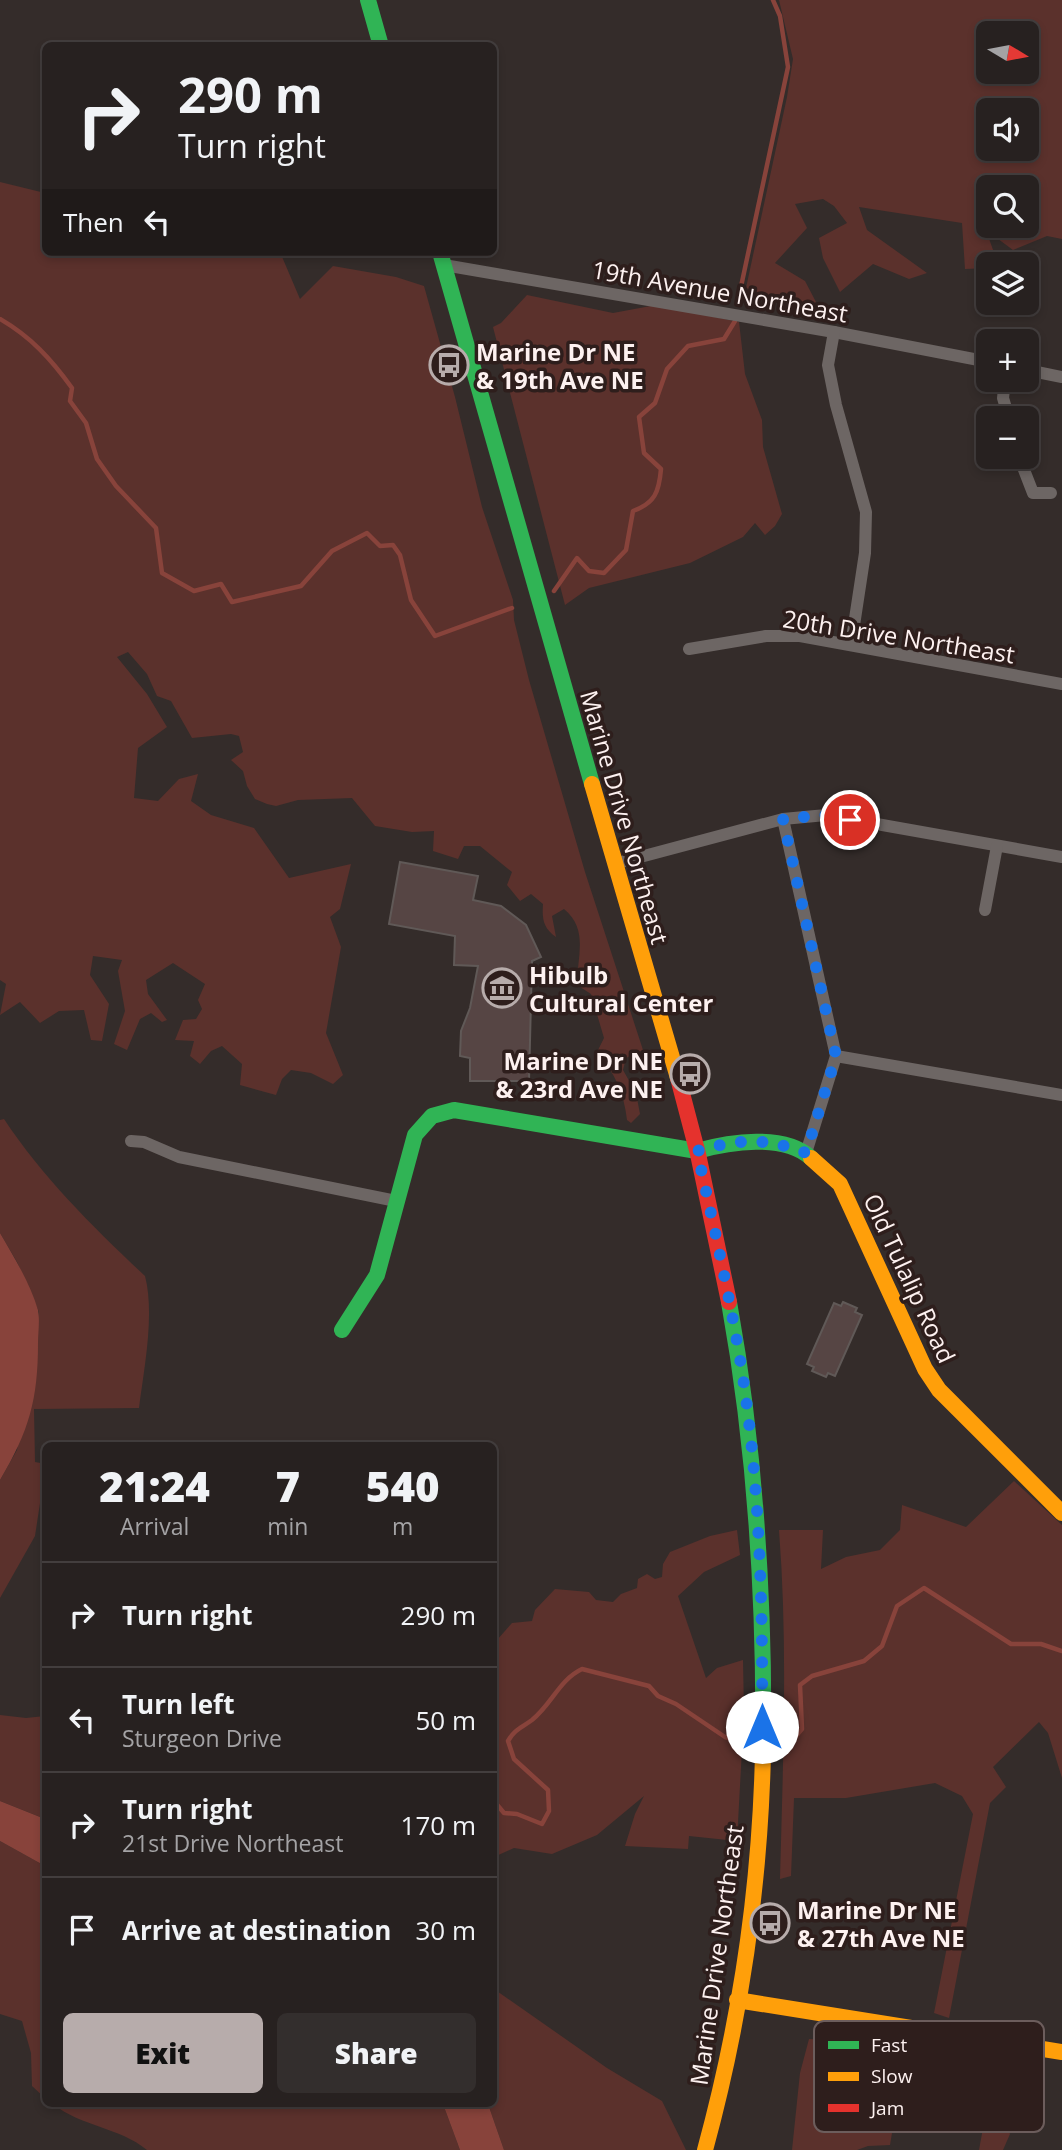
<!DOCTYPE html>
<html lang="en">
<head>
<meta charset="utf-8">
<style>
  body { margin:0; font-family:"Open Sans",sans-serif; background:#332e2d; color:#f1f3f6; height:100vh; display:flex; flex-direction:column; font-size:26px; white-space:nowrap }
  * { box-sizing:border-box; margin:0 }
  p { font-size:23px; color:#a4a3a5 }
  .icon { flex:none; width:38px; height:38px; fill:none; stroke:currentColor; stroke-width:2; stroke-linecap:round; stroke-linejoin:round }
  .map { position:relative; flex:1; overflow:hidden }
  .sheet { position:absolute; left:42px; top:1442px; width:455px; height:665px; display:flex; flex-direction:column; background:#272120; border-radius:10px; box-shadow:0 4px 10px #0003,0 0 0 2px #433e3e }
  .sheet>* { flex:none }
  .hud { position:absolute; left:42px; top:42px; width:455px; height:214px; border-radius:10px; box-shadow:0 4px 10px #0003,0 0 0 2px #433e3e; background:#272120; color:#f1f3f6; overflow:hidden }
  .needle { width:46px; rotate:100deg }
  .tools { position:absolute; left:976px; top:21px; display:grid; gap:14px }
  .tools a { display:grid; place-items:center; width:63px; height:63px; border-radius:10px; background:#272120; box-shadow:0 4px 10px #0003,0 0 0 2px #433e3e; font-size:35px }
  .pin { position:absolute; display:grid; place-items:center; width:60px; height:60px; color:#fff; margin:-30px; border:4px solid #fff; border-radius:50%; box-shadow:0 2px 7px #0007 }
  .me { position:absolute; width:77px; margin:-38px; rotate:0deg; stroke-linejoin:round; filter:drop-shadow(0 0 5px #0008) }
  .turn { display:flex; align-items:center; gap:24px; height:147px; padding:0 21px; font-size:32px }
  .turn .icon { width:91px; height:91px; stroke-width:2.5 }
  .turn b { display:block; font-size:49px; line-height:60px }
  .then { display:flex; align-items:center; height:66px; padding:0 21px; background:#0003; gap:14px; font-size:26px }
  .eta { display:flex; justify-content:space-evenly; align-items:center; height:119px; text-align:center }
  .eta b { font-size:42px; font-weight:800; line-height:49px }
  .action { display:flex; gap:14px; margin-top:auto; padding:14px 21px }
  .action a { flex:1; height:80px; border-radius:10px; background:#b7acab; color:#111; font-size:28px; font-weight:800; line-height:80px; text-align:center }
  .action a+a { background:#332e2d; color:#f1f3f6 }
  ul { padding:0; list-style:none }
  li { display:flex; align-items:center; gap:21px; height:105px; padding:0 21px; border-top:2px solid #433e3e }
  li div { flex:1 }
  li b { display:block; font-size:26px }
  li em { font-style:normal }
  .map>svg:first-child { display:block }
  .green { fill:#5b312c; fill-rule:evenodd }
  .water { fill:#88433b }
  .lines { fill:none; stroke-linecap:round; stroke-linejoin:round }
  .stream { stroke:#88433b; stroke-width:4.5 }
  .building { fill:#564544; stroke:#605957; stroke-width:2 }
  .street { stroke:#6d6664; stroke-width:12 }
  .fast { stroke:#30b455; stroke-width:16 }
  .slow { stroke:#ff9f0a; stroke-width:16 }
  .jam { stroke:#e5322d; stroke-width:16 }
  .route { stroke:#1a73e8; stroke-width:12; stroke-dasharray:0 21.6 }
  .labels { text-anchor:middle; dominant-baseline:central; stroke-width:7; stroke-linejoin:round; paint-order:stroke }
  .street-label { font-size:24px; fill:#fdf1f0; stroke:#2e1e1c }
  .poi-label { font-size:24px; font-weight:bold; fill:#fdf1f0; stroke:#2e1e1c; text-anchor:start }
  .key { fill:#2e1e1c; stroke:#6c5d5c; stroke-width:2 }
  .key-label { font-size:19px; fill:#fdf1f0 }
</style>
</head>
<body>
<div class="map">
<svg width="1062" height="2150" viewBox="0 0 1062 2150">
  <rect width="100%" height="100%" fill="#342c2a"/>
  <g class="green">
    <path d="M779,0H1062V239L1047,236L1013,250L986,230L998,264H989V268L965,269L962,223L859,207L867,230L927,273L909,279L873,264L840,292L823,258L819,238L847,223L834,206L823,199L795,204L807,228L775,263L805,281L816,302L802,310L746,288L787,97L793,59ZM989,33H1027V72H989ZM989,110H1027V149H989ZM989,187H1027V226H989Z"/>
    <path d="M0,182L45,193L46,252H280L300,299L333,266L396,277L424,286L455,397L482,507L513,600L514,620L529,680L585,872L643,1050L626,1058L623,1070L636,1093L640,1114L631,1123L627,1120C624,1093 615,1073 597,1052L604,1038L591,994L577,985C577,956 589,930 564,909L552,916L556,937C543,928 542,919 543,904L531,894L520,901L507,885L512,872L480,846H464L458,859L433,851L434,831L412,832L375,826L352,798L298,800L276,806L267,804L255,799L247,786L243,771L231,760L243,752L239,736L231,734L192,738L171,701L157,696L147,674L128,652L117,657L147,694L167,727L138,748L134,798L158,801L179,779L198,774L191,801L211,815L254,828L289,878L351,864L340,909L330,917L341,947L326,1033L343,1075L333,1084L311,1073L291,1070L282,1079L276,1095L240,1085L242,1064L222,1046L211,1051L200,1064L190,1056L194,1041L175,1040L183,1020L196,1019L202,1009L198,1000L205,984L173,963L146,980L148,994L167,1020L162,1022L151,1013L140,1019L127,1050L114,1044L125,1011L118,971L122,960L93,956L90,975L109,1004L102,1041L91,1040L84,1010L59,1011L40,1023L20,1002L0,1015L6,984L0,980Z"/>
    <polygon points="527,295 613,313 656,305 739,322 745,374 762,420 763,447 782,514 775,526 765,535 755,523 743,537 690,563 589,588 565,605 493,327 501,323"/>
    <path d="M4,1119C43,1178 94,1228 145,1276C155,1314 144,1369 139,1408L34,1409L35,1462L46,1464L35,1536L0,1598V1480L17,1450L39,1312L17,1262L0,1233V1120Z"/>
    <path d="M1014,1481L1062,1525V1778L1048,1733L1039,1722L993,1767L1006,1787L990,1803L949,2018L934,2013L973,1814L962,1796L935,1783L846,1798H794L791,1876L780,1879C783,1762 788,1646 779,1530H823L821,1569L846,1557L880,1550L900,1530L902,1505L966,1527Z"/>
    <polygon points="737,1530 740,1555 704,1572 678,1596 706,1678 717,1668 743,1660 744,1712 737,1841 689,1836 688,1849 625,1846 635,1814 644,1796 597,1835 552,1854 514,1848 494,1857 494,1650 497,1640 512,1623 532,1621 535,1610 555,1589 589,1592 596,1600 613,1602 621,1594 637,1588 638,1579 647,1574 655,1579 662,1577 663,1564 670,1552 710,1536"/>
    <polygon points="0,1715 26,1718 45,1716 45,1819 0,1801"/>
    <polygon points="0,1841 45,1866 45,2098 32,2086 31,2053 22,2021 0,2014"/>
    <polygon points="494,1989 607,2068 662,2101 686,2150 504,2150 488,2104 494,2104"/>
    <polygon points="809,2039 857,2042 874,2051 870,2075 854,2091 855,2120 892,2133 890,2145 868,2146 857,2150 792,2150 800,2073"/>
    <path d="M53,2104H443L460,2150H147C119,2127 82,2127 53,2104Z"/>
    <polygon points="1001,2115 1010,2134 1003,2150 979,2150 985,2117"/>
  </g>
  <g class="water">
    <path d="M0,1233C14,1257 30,1283 38,1310C40,1320 38,1333 38,1343C38,1400 29,1431 0,1480Z"/>
    <polygon points="0,1801 45,1819 45,1866 0,1841"/>
    <polygon points="443,2104 488,2104 504,2150 460,2150"/>
  </g>
  <g class="lines">
    <g class="stream">
      <polyline points="739,296 788,67 780,16 773,0"/>
      <path d="M0,319C31,337 51,359 72,388L70,401L86,423L97,459L116,486L156,528L162,573L194,591L221,584L232,602L301,586L332,551L367,533L380,546L393,545L400,555L411,600L435,636L512,608"/>
      <path d="M554,591L577,558L589,571L604,573L626,550L633,511C655,503 659,492 661,469L644,453L639,417L655,403L667,369L688,346L724,339L735,321"/>
      <polyline points="767,1749 785,1749 802,1729 800,1685 812,1676 864,1661 882,1646 897,1606 924,1588 1011,1644 1041,1644 1062,1651"/>
      <path d="M494,1801L504,1813L517,1814L542,1824L549,1811L548,1790L514,1759L508,1741C515,1729 521,1728 532,1720C552,1704 559,1680 582,1669L649,1686L658,1696L676,1704L725,1737L759,1747"/>
    </g>
  </g>
  <g class="building">
    <polygon points="400,862 478,876 473,900 501,906 526,925 541,957 532,961 529,1081 470,1081 470,1058 460,1056 461,1031 470,1008 478,966 454,965 455,936 389,924"/>
    <polygon points="843,1302 857,1308 855,1312 862,1315 835,1376 828,1373 826,1377 812,1371 814,1367 807,1364 834,1303 841,1306"/>
  </g>
  <g class="lines">
    <g class="street">
      <polyline points="444,265 834,332 989,362"/>
      <polyline points="834,332 828,365 836,405 866,512 865,553 851,645"/>
      <polyline points="1027,370 1062,377"/>
      <polyline points="1005,380 1003,398 1009,418"/>
      <polyline points="1019,457 1033,493 1051,493"/>
      <polyline points="689,649 766,636 800,636 1062,684"/>
      <polyline points="783,819 836,1056 806,1153"/>
      <polyline points="614,864 783,819 826,815 1062,857"/>
      <polyline points="985,910 997,846"/>
      <polyline points="836,1056 1062,1095"/>
      <polyline points="131,1141 144,1142 179,1157 396,1201"/>
    </g>
    <g class="fast">
      <polyline points="368,0 381,46"/>
      <polyline points="440,252 592,784"/>
      <path d="M729,1302C756,1452 765,1601 763,1753"/>
      <path d="M342,1330L377,1275L415,1135L432,1116L454,1110L697,1151C729,1142 784,1133 811,1158"/>
    </g>
    <g class="slow">
      <polyline points="592,784 678,1078"/>
      <polyline points="811,1158 840,1184 925,1369 939,1390 1062,1513"/>
      <polyline points="737,2000 1062,2052"/>
      <path d="M705,2150C740,2022 760,1886 763,1753"/>
    </g>
    <polyline class="jam" points="678,1078 698,1154 729,1302"/>
  </g>
  <g class="lines">
    <path class="route" d="M762,1727C763,1606 760,1484 741,1365C729,1293 713,1222 697,1151C739,1139 764,1137 806,1153L836,1056L783,819L826,815L850,820"/>
  </g>
  <defs>
    <g id="bus-ring" transform="scale(2.0125)"><circle r="9.5" fill="#2e1e1c" stroke="#b7acab" stroke-width="1.5"/><path d="M-5-6H5V4H4V6H2V4H-2V6H-4V4H-5ZM-3.5-4V0h7V-4ZM-3.5 1.2v1.5H-2V1.2ZM2 1.2v1.5H3.5V1.2Z" fill="#b7acab"/></g>
    <g id="museum-ring" transform="scale(2.0125)"><circle r="9.5" fill="#2e1e1c" stroke="#b7acab" stroke-width="1.5"/><path d="M0-6L6-3V-2H-6V-3ZM-5-1h2V3h-2ZM-1-1h2V3h-2ZM3-1h2V3H3ZM-6 4H6V6H-6Z" fill="#b7acab"/></g>
  </defs>
  <g fill-rule="evenodd">
    <use href="#bus-ring" x="449" y="365"/>
    <use href="#museum-ring" x="502" y="988"/>
    <use href="#bus-ring" x="690" y="1074"/>
    <use href="#bus-ring" x="770" y="1923"/>
  </g>
  <g class="labels">
    <g class="street-label">
      <text transform="translate(720 291) rotate(10)">19th Avenue Northeast</text>
      <text transform="translate(899 636) rotate(9)">20th Drive Northeast</text>
      <text transform="translate(625 817) rotate(74)">Marine Drive Northeast</text>
      <text transform="translate(910 1278) rotate(65)">Old Tulalip Road</text>
      <text transform="translate(716 1955) rotate(-82)">Marine Drive Northeast</text>
    </g>
    <g class="poi-label">
      <text x="476" y="351">Marine Dr NE<tspan x="476" dy="28">&amp; 19th Ave NE</tspan></text>
      <text x="529" y="974">Hibulb<tspan x="529" dy="28">Cultural Center</tspan></text>
      <text x="663" y="1060" text-anchor="end">Marine Dr NE<tspan x="663" dy="28">&amp; 23rd Ave NE</tspan></text>
      <text x="797" y="1909">Marine Dr NE<tspan x="797" dy="28">&amp; 27th Ave NE</tspan></text>
    </g>
  </g>
  <rect x="814" y="2021" width="230" height="111" rx="10" class="key"/>
  <rect x="828" y="2041" width="31" height="8" fill="#30b455"/>
  <rect x="828" y="2072" width="31" height="9" fill="#ff9f0a"/>
  <rect x="828" y="2104" width="31" height="8" fill="#e5322d"/>
  <g class="key-label">
    <text x="871" y="2052">Fast</text>
    <text x="871" y="2083">Slow</text>
    <text x="871" y="2115">Jam</text>
  </g>
</svg>
<div class="tools">
<a><svg class="needle" viewBox="-14 -14 28 28"><path d="M0-13l5 13h-10z" fill="#e53935"/><path d="M0 13l5-13h-10z" fill="#a4a3a5"/></svg></a>
<a><svg class="icon" aria-label="sound" viewBox="0 0 24 24"><path d="M4 9h4l5-4v14l-5-4H4zM17 9q2 3 0 6"/></svg></a>
<a><svg class="icon" aria-label="search" viewBox="0 0 24 24"><circle cx="10" cy="10" r="6"/><path d="M15 15l6 6"/></svg></a>
<a><svg class="icon" aria-label="layers" viewBox="0 0 24 24"><path d="M12 4l9 5-9 5-9-5zM3 14l9 5 9-5"/></svg></a>
<a>+</a>
<a>−</a>
</div>
<div class="pin" style="left:850px;top:820px;background:#d93025"><svg class="icon" aria-label="arrive" viewBox="0 0 24 24"><path d="M6 21V4h12l-3 4 3 4H6"/></svg></div>
<svg class="me" style="left:762px;top:1727px" viewBox="-20 -20 40 40"><circle r="19" fill="#fff"/><path d="M0-13L10 11 0 6-10 11z" fill="#1a73e8"/></svg>
<div class="hud">
<div class="turn"><svg class="icon" aria-label="right" viewBox="0 0 24 24"><path d="M7 20v-9h11M14 6l5 5-5 5"/></svg><div><b>290 m</b>Turn right</div></div>
<div class="then">Then<svg class="icon" aria-label="left" viewBox="0 0 24 24"><path d="M17 20v-9H6M10 6l-5 5 5 5"/></svg></div>
</div>
<section class="sheet">
<div class="eta">
<div><b>21:24</b><p>Arrival</p></div>
<div><b>7</b><p>min</p></div>
<div><b>540</b><p>m</p></div>
</div>
<ul>
<li><svg class="icon" aria-label="right" viewBox="0 0 24 24"><path d="M7 20v-9h11M14 6l5 5-5 5"/></svg><div><b>Turn right</b></div><em>290 m</em></li>
<li><svg class="icon" aria-label="left" viewBox="0 0 24 24"><path d="M17 20v-9H6M10 6l-5 5 5 5"/></svg><div><b>Turn left</b><p>Sturgeon Drive</p></div><em>50 m</em></li>
<li><svg class="icon" aria-label="right" viewBox="0 0 24 24"><path d="M7 20v-9h11M14 6l5 5-5 5"/></svg><div><b>Turn right</b><p>21st Drive Northeast</p></div><em>170 m</em></li>
<li><svg class="icon" aria-label="arrive" viewBox="0 0 24 24"><path d="M6 21V4h12l-3 4 3 4H6"/></svg><div><b>Arrive at destination</b></div><em>30 m</em></li>
</ul>
<div class="action"><a>Exit</a><a>Share</a></div>
</section>
</div>
</body>
</html>
